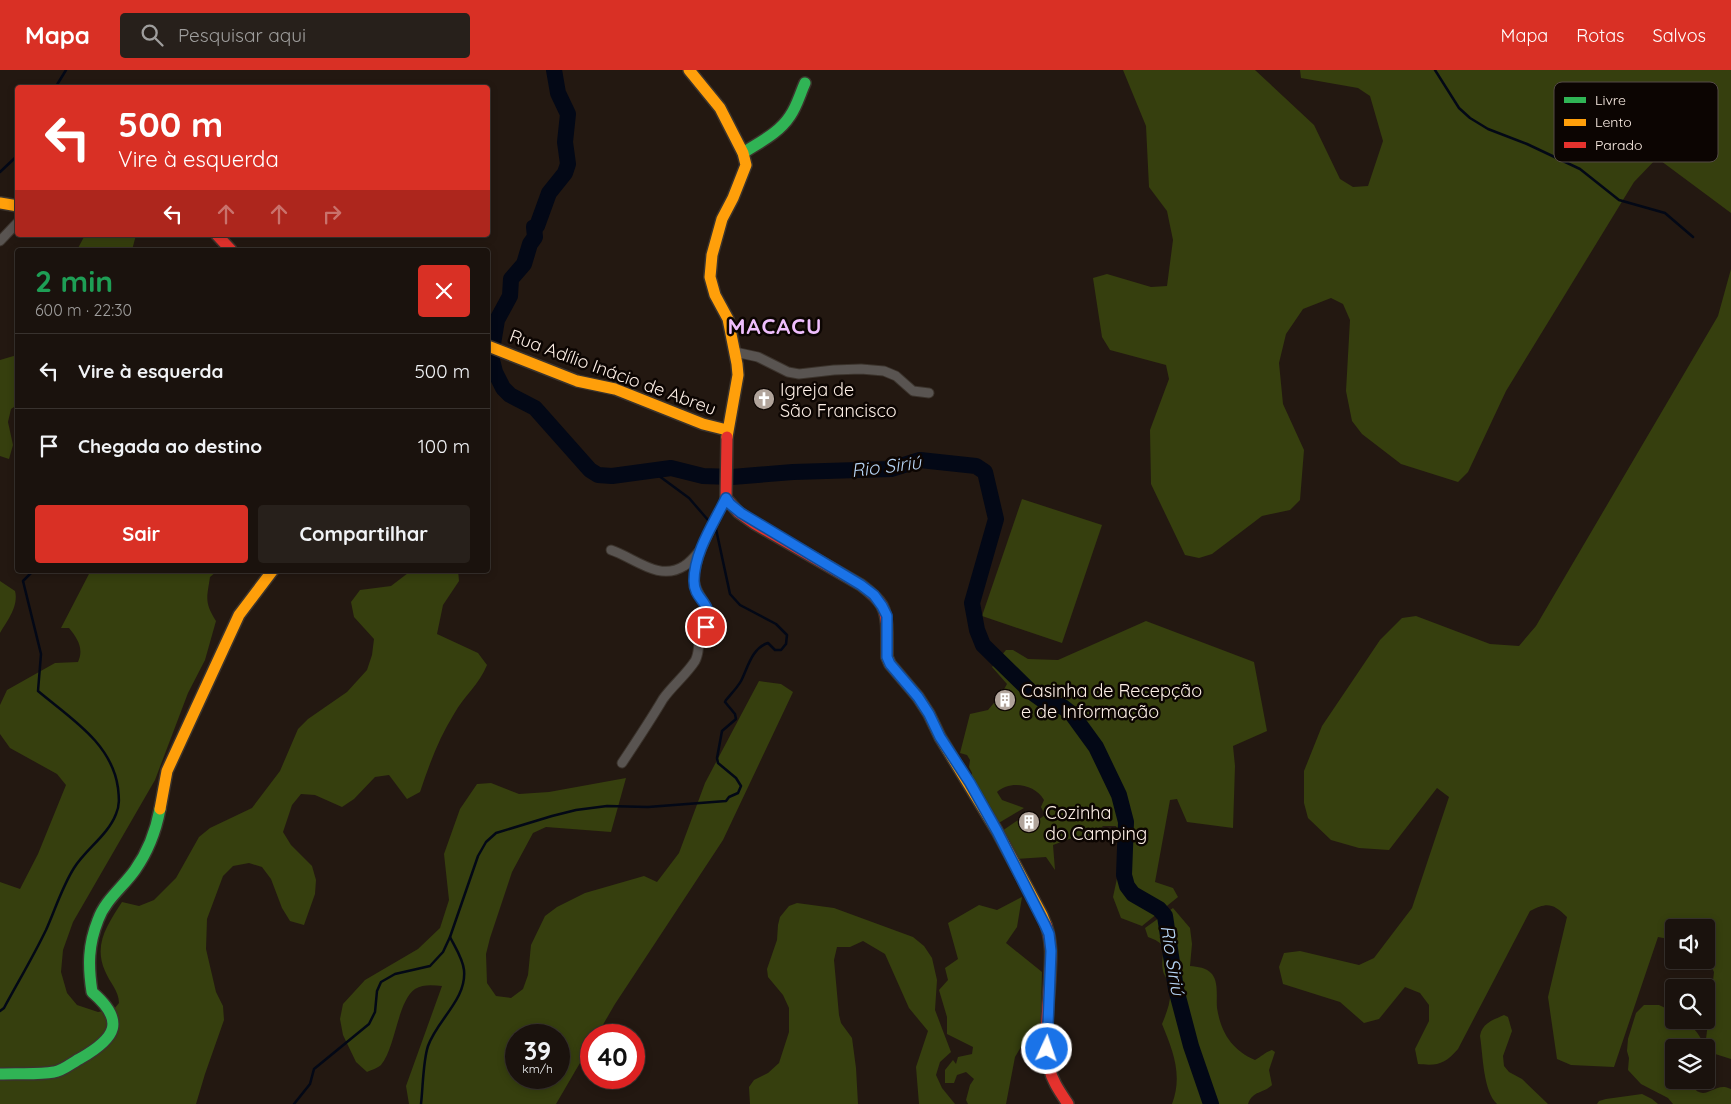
<!DOCTYPE html>
<html lang="pt">
<head>
<meta charset="utf-8">
<style>
  body { margin:0; font-family:Quicksand,sans-serif; background:#27201b; color:#f1f3f6; height:100vh; display:flex; flex-direction:column; font-size:19px; white-space:nowrap }
  * { box-sizing:border-box; margin:0 }
  p { font-size:16px; color:#9f9e9d }
  .icon { flex:none; width:28px; height:28px; fill:none; stroke:currentColor; stroke-width:2; stroke-linecap:round; stroke-linejoin:round }
  .map { position:relative; flex:1; overflow:hidden }
  .side { position:absolute; left:15px; top:178px; width:475px; height:325px; display:flex; flex-direction:column; background:#1a120d; border-radius:5px; box-shadow:0 2px 8px #0003,0 0 0 1px #38322e }
  .side>* { flex:none }
  .guide { position:absolute; left:15px; top:15px; width:475px; height:152px; border-radius:5px; box-shadow:0 2px 8px #0003,0 0 0 1px #38322e; background:#d93025; color:#fff; overflow:hidden }
  .fabs { position:absolute; left:1665px; top:849px; display:grid; gap:10px }
  .fabs a { display:grid; place-items:center; width:50px; height:50px; border-radius:5px; background:#1a120d; box-shadow:0 2px 8px #0003,0 0 0 1px #38322e; font-size:25px }
  .speed { position:absolute; left:505px; top:954px; display:flex; gap:10px; font-size:25px; font-weight:700; text-align:center }
  .speed>* { display:grid; place-content:center; width:65px; height:65px; border-radius:50%; background:#1a120d; box-shadow:0 2px 8px #0003,0 0 0 1px #38322e; line-height:1 }
  .speed small { font-size:12px; font-weight:400 }
  .speed .limit { border:8px solid #d22; background:#fff; color:#111 }
  .pin { position:absolute; display:grid; place-items:center; width:42px; height:42px; color:#fff; margin:-21px; border:2px solid #fff; border-radius:50%; box-shadow:0 1px 5px #0007 }
  .me { position:absolute; width:55px; margin:-28px; rotate:3deg; stroke-linejoin:round; filter:drop-shadow(0 0 4px #0008) }
  .turn { display:flex; align-items:center; gap:18px; height:105px; padding:0 20px; font-size:22px }
  .turn .icon { width:65px; height:65px; stroke-width:2.5 }
  .turn b { display:block; font-size:35px; line-height:42px }
  .lanes { display:flex; align-items:center; height:48px; padding:0 20px; background:#0003; justify-content:center; gap:25px; direction:ltr }
  .lanes .off { opacity:.35 }
  .round { display:grid; place-items:center; flex:none; width:52px; height:52px; border-radius:5px; background:#27201b }
  .head { display:flex; align-items:center; justify-content:space-between; height:85px; padding:0 20px }
  h1 { font-size:30px; font-weight:700; line-height:38px; color:#1e9e55 }
  .button { display:flex; gap:10px; margin-top:auto; padding:10px 20px }
  .button a { flex:1; height:58px; border-radius:5px; background:#d93025; color:#fff; font-size:20px; font-weight:700; line-height:58px; text-align:center }
  .button a+a { background:#27201b; color:#f1f3f6 }
  ul { padding:0; list-style:none }
  li { display:flex; align-items:center; gap:15px; height:75px; padding:0 20px; border-top:1px solid #38322e }
  li div { flex:1 }
  li b { display:block; font-size:19px }
  li em { font-style:normal }
  header { display:flex; align-items:center; gap:30px; box-sizing:border-box; height:70px; padding:0 25px; background:#d93025; color:#fff }
  header strong { font-size:24px }
  nav { display:flex; gap:28px; margin-inline-start:auto; font-size:18px }
  .search { width:350px; height:45px; background:#27201b; display:flex; align-items:center; gap:12px; box-sizing:border-box; padding:0 18px; border-radius:5px; color:#9f9e9d; font-size:19px }
  .map>svg:first-child { display:block }
  .green { fill:#363f0e; fill-rule:evenodd }
  .lines { fill:none; stroke-linecap:round; stroke-linejoin:round }
  .stream { stroke:#030816; stroke-width:2.5 }
  .river { stroke:#030816; stroke-width:16 }
  .street-casing { stroke:#3b332c; stroke-width:11 }
  .fast-casing { stroke:#3b332c; stroke-width:14 }
  .slow-casing { stroke:#3b332c; stroke-width:14 }
  .jam-casing { stroke:#3b332c; stroke-width:14 }
  .street { stroke:#595451; stroke-width:9 }
  .fast { stroke:#30b455; stroke-width:11 }
  .slow { stroke:#ff9f0a; stroke-width:11 }
  .jam { stroke:#e5322d; stroke-width:11 }
  .route-casing { stroke:#114b97; stroke-width:12 }
  .route { stroke:#1a73e8; stroke-width:9 }
  .labels { text-anchor:middle; dominant-baseline:central; stroke-width:5; stroke-linejoin:round; paint-order:stroke }
  .street-label { font-size:18px; fill:#fdefe6; stroke:#0c0502 }
  .poi-label { font-size:18px; fill:#fdefe6; stroke:#0c0502; text-anchor:start }
  .water-label { font-size:19px; font-style:italic; fill:#b6d4f5; stroke:#0c0502 }
  .district-label { font-size:22px; font-weight:bold; letter-spacing:1px; fill:#efbefd; stroke:#0c0502 }
  .key { fill:#0c0502; stroke:#544b46; stroke-width:1 }
  .key-label { font-size:14px; fill:#fdefe6 }
</style>
</head>
<body>
<header>
<strong>Mapa</strong>
<div class="search"><svg class="icon" aria-label="search" viewBox="0 0 24 24"><circle cx="10" cy="10" r="6"/><path d="M15 15l6 6"/></svg>Pesquisar aqui</div>
<nav><a>Mapa</a><a>Rotas</a><a>Salvos</a></nav>
</header>
<div class="map">
<svg width="1731" height="1034" viewBox="0 0 1731 1034">
  <rect width="100%" height="100%" fill="#231811"/>
  <g class="green">
    <polygon points="1123,0 1255,0 1314,55 1340,109 1353,117 1368,116 1383,71 1370,26 1358,18 1301,8 1300,0 1731,0 1731,143 1657,88 1634,112 1506,321 1468,402 1458,412 1401,394 1362,364 1352,351 1346,321 1350,250 1343,234 1331,228 1303,239 1286,264 1279,293 1283,334 1304,380 1300,430 1290,440 1262,446 1212,484 1199,488 1185,485 1151,414 1150,360 1169,309 1166,295 1110,280 1102,267 1093,208 1107,204 1151,217 1167,216 1173,170 1167,141 1149,117 1146,56"/>
    <polygon points="85,165 136,165 132,180 77,180"/>
    <path d="M1731,199V989L1712,983L1706,969L1714,902L1706,886V858H1674V870L1658,867L1614,997L1571,995L1557,989L1548,927L1567,847C1553,833 1547,832 1530,841L1458,979C1445,994 1438,996 1418,994L1415,979L1429,951V935L1420,923L1405,917L1379,949L1364,953L1340,932L1283,914L1279,897L1284,883L1300,881L1359,895L1374,888L1412,838L1449,727L1437,718L1389,780L1359,778L1331,770L1308,748L1304,733V701L1322,656L1380,570L1402,548L1416,546L1490,574L1519,576L1536,556L1718,246Z"/>
    <polygon points="17,285 17,335 11,339 8,352 13,375 9,389 0,386 0,290"/>
    <polygon points="1022,429 1102,455 1062,573 982,546"/>
    <path d="M91,500H233L216,502L210,507C207,528 204,532 216,551L205,590L188,623L155,710L73,852L63,880L61,902L67,923L77,935L98,942L114,939L119,933C119,921 110,913 105,901C93,874 108,854 122,832L139,836L154,830L176,808L199,767L210,758L252,738L280,701L298,659L308,649L347,622L367,600L372,585L374,569L354,547L351,532L360,520L391,516L412,500H458L459,511L443,535L437,564L478,583L487,595C479,615 464,626 454,644C439,668 429,695 420,722L407,729L389,705L375,707L354,729L342,737L315,725L301,724L292,735L283,762L291,775L312,796L316,810L315,824L304,855L290,851L282,838L271,809L262,797L249,793L233,796L223,806L207,849L206,879L216,922L223,936L224,950L205,1004L196,1034H0V812L20,819L38,784L66,715L57,704L10,678L0,664V635L7,620L55,593L78,592C84,579 78,569 69,558H61Z"/>
    <path d="M0,511L15,521C19,536 7,551 0,563Z"/>
    <path d="M1146,551L1254,592L1267,661L1233,676L1235,696L1233,758L1187,752L1177,729L1170,730L1155,812L1173,818L1178,827L1142,856L1121,848L1113,827L1124,776L1116,756H1103L1093,766L1072,768L1053,775L1055,800L1046,787L1016,789L1002,761L1021,748L1027,758L1045,745L1041,737L1044,730C1035,714 1010,710 997,722L1002,730L1024,738L997,754L971,708L972,703L969,697L970,690L967,685L960,683L970,644L988,640L998,628L1005,634L1010,629L1003,621L1007,614L992,597L1006,580H1013L1028,589L1058,590Z"/>
    <path d="M759,611L781,614L793,622L723,770L615,934L597,965H591V974L556,1034H409L406,1016L442,916C433,915 423,914 415,919C397,932 396,977 381,995C378,998 371,1000 367,1002L356,992L343,965L340,949L343,934L365,910L418,879L440,858L449,830L444,784L460,739L477,714L491,713L519,724L549,722L626,708L611,762L546,757L533,763L512,802L490,868L486,884L487,913L496,926L511,928L523,919L528,905L531,875L545,846L557,837L585,823L644,806L657,812L679,783L705,713ZM516,965H559V1008H516Z"/>
    <polygon points="1022,827 1017,857 1006,873 1042,902 1040,983 1033,987 1027,967 1015,987 1006,1034 968,1034 966,1030 970,1015 974,1009 966,1002 957,1005 954,1013 945,1013 945,1000 953,990 956,994 958,987 972,984 973,977 947,964 947,947 939,920 948,910 945,898 958,889 948,853 979,835 997,840"/>
    <polygon points="797,833 834,838 913,867 924,876 932,888 937,910 935,940 951,982 940,992 936,1005 942,1018 955,1034 919,1034 916,997 928,961 909,938 885,884 863,871 850,877 837,877 834,890 839,945 841,953 852,968 856,998 858,1034 750,1034 749,1017 754,1010 768,1003 779,993 789,962 789,938 783,925 768,907 767,899 777,870 778,855 780,847 789,836"/>
    <path d="M1173,838L1190,858L1192,874L1190,896C1198,897 1206,897 1212,904C1219,913 1216,928 1217,938C1221,963 1232,980 1255,990C1261,987 1265,982 1272,980L1275,982L1269,1000L1272,1015C1263,1024 1253,1020 1248,1034H1172C1183,1005 1173,981 1162,954C1167,942 1172,929 1170,916C1169,911 1164,906 1163,901C1159,882 1173,876 1148,867L1145,858Z"/>
    <path d="M1644,935H1659L1674,942V950C1691,950 1698,963 1706,977L1674,978V1010H1706V980C1708,990 1711,1003 1706,1012L1694,1014L1692,1016C1706,1034 1714,1010 1731,1019V1034H1673L1668,1028L1641,1014L1628,1000L1629,988L1627,981L1628,969L1636,943Z"/>
    <path d="M1504,945L1508,947L1512,961L1503,986L1504,996L1509,1002L1522,1009L1548,1034H1497C1483,1021 1483,985 1480,966C1482,953 1493,950 1504,945Z"/>
    <polygon points="1642,1024 1652,1029 1658,1034 1597,1034 1599,1031 1606,1029"/>
  </g>
  <g class="lines">
    <g class="stream">
      <polyline points="1435,0 1459,38 1470,48 1488,59 1527,74 1580,99 1619,130 1665,143 1693,167"/>
      <polyline points="55,18 66,0"/>
      <polyline points="0,102 18,85"/>
      <polyline points="488,287 491,286"/>
      <polyline points="651,400 689,428 708,450"/>
      <path d="M0,941L4,938C18,912 33,887 46,860C55,840 62,817 74,798C86,779 108,765 116,744C120,735 119,727 118,718C112,673 70,648 38,621L41,584L23,511L34,500"/>
      <path d="M294,1034L310,1014L314,999L369,954L375,942L377,921L381,912L395,904L430,896L443,882L450,867L478,786L486,772L496,763L552,746L576,740L607,736L648,737L726,731L729,727L738,723L741,716L736,708L718,693L717,688L722,661L736,649L735,644L725,632L726,630C731,624 737,618 741,611C748,597 752,578 768,573L775,580H781L786,574L787,565L776,554L740,535L730,524L716,459"/>
      <path d="M421,1034C423,1017 423,991 428,976C437,950 467,929 464,900C463,889 455,877 450,867"/>
    </g>
    <polyline class="river" points="554,0 558,23 568,44 565,72 568,94 565,103 549,123 537,156 534,157 535,167 530,174 524,194 511,209 510,226 497,250 491,286 495,302 503,318 510,325 535,338 590,400 598,405 612,406 671,398 703,406 732,407 793,402 891,399 920,390 976,396 985,402 996,449 972,533 977,560 983,575 1030,621 1044,631 1063,637 1072,644 1096,677 1119,725 1126,752 1124,805 1127,816 1133,824 1159,839 1165,846 1176,919 1191,976 1211,1034"/>
    <g class="street-casing">
      <g id="street">
        <polyline points="0,171 18,152"/>
        <polyline points="735,282 758,287 788,302 799,304 834,300 861,299 884,301 896,306 913,321 929,323"/>
        <path d="M611,480C635,488 659,512 684,496C691,492 696,485 701,479"/>
        <path d="M622,693C636,672 650,651 663,629C672,616 686,605 695,591C699,584 698,576 700,569C702,563 706,558 708,551C712,535 697,528 695,513C691,491 716,449 726,428"/>
      </g>
    </g>
    <g class="fast-casing">
      <g id="fast">
        <path d="M743,83C760,72 779,63 790,46C797,36 800,24 805,13"/>
        <path d="M0,1004C18,1003 37,1005 54,1002C63,1001 73,992 81,988C116,968 126,951 92,922C88,896 88,875 98,850C105,830 123,817 135,800C147,783 156,760 160,739"/>
      </g>
    </g>
    <g class="slow-casing">
      <g id="slow">
        <polyline points="689,0 720,38 743,83 746,95 733,128 722,149 712,185 710,207 715,225 728,249 737,294 738,305 727,367"/>
        <polyline points="0,133 18,136"/>
        <polyline points="488,276 577,311 615,319 703,354 727,360"/>
        <polyline points="887,564 887,587 890,594 918,627 929,644 940,667 997,761 1042,845 1046,855"/>
        <polyline points="160,739 167,701 239,545 273,500"/>
      </g>
    </g>
    <g class="jam-casing">
      <g id="jam">
        <polyline points="217,165 231,180"/>
        <path d="M727,367L726,428L738,442L755,454L861,515C882,531 887,537 887,564"/>
        <path d="M1046,855C1052,872 1051,888 1050,905C1049,933 1043,969 1049,997C1052,1011 1060,1022 1068,1034"/>
      </g>
    </g>
    <use href="#street" class="street"/>
    <use href="#fast" class="fast"/>
    <use href="#slow" class="slow"/>
    <use href="#jam" class="jam"/>
  </g>
  <g class="lines">
    <g class="route-casing">
      <path id="route" d="M706,557C715,531 694,532 694,511C694,482 714,453 726,428L730,434L741,443L861,515L874,525L882,536L887,546V587L890,594L918,627L929,644L940,667L970,713L997,761L1045,855L1049,864L1051,881L1047,979"/>
    </g>
    <use href="#route" class="route"/>
  </g>
  <defs>
    <g id="church-disc" transform="scale(1.125)"><circle r="9.5" fill="#b1a49b" stroke="#0c0502"/><path d="M-1.2-6h2.4v3.5h3.3v2.4h-3.3V6h-2.4V-.1h-3.3v-2.4h3.3Z" fill="#fff"/></g>
    <g id="building-disc" transform="scale(1.125)"><circle r="9.5" fill="#b1a49b" stroke="#0c0502"/><path d="M-4-6H4V6H1V3H-1V6H-4ZM-2.5-4.3h1.7v1.8h-1.7ZM.8-4.3h1.7v1.8H.8ZM-2.5-1h1.7V.8h-1.7ZM.8-1h1.7V.8H.8Z" fill="#fff"/></g>
  </defs>
  <g fill-rule="evenodd">
    <use href="#church-disc" x="764" y="329"/>
    <use href="#building-disc" x="1005" y="630"/>
    <use href="#building-disc" x="1029" y="752"/>
  </g>
  <g class="labels">
    <g class="street-label">
      <text transform="translate(613 302) rotate(20)">Rua Adílio Inácio de Abreu</text>
    </g>
    <g class="poi-label">
      <text x="780" y="319">Igreja de<tspan x="780" dy="21">São Francisco</tspan></text>
      <text x="1021" y="620">Casinha de Recepção<tspan x="1021" dy="21">e de Informação</tspan></text>
      <text x="1045" y="742">Cozinha<tspan x="1045" dy="21">do Camping</tspan></text>
    </g>
    <g class="water-label">
      <text transform="translate(886 396) rotate(-7)">Rio Siriú</text>
      <text transform="translate(1173 890) rotate(81)">Rio Siriú</text>
    </g>
    <g class="district-label">
      <text x="775" y="256">MACACU</text>
    </g>
  </g>
  <rect x="1554" y="12" width="164" height="80" rx="8" class="key"/>
  <rect x="1564" y="27" width="22" height="6" fill="#30b455"/>
  <rect x="1564" y="49" width="22" height="7" fill="#ff9f0a"/>
  <rect x="1564" y="72" width="22" height="6" fill="#e5322d"/>
  <g class="key-label">
    <text x="1595" y="35">Livre</text>
    <text x="1595" y="57">Lento</text>
    <text x="1595" y="80">Parado</text>
  </g>
</svg>
<div class="fabs">
<a><svg class="icon" aria-label="sound" viewBox="0 0 24 24"><path d="M4 9h4l5-4v14l-5-4H4zM17 9q2 3 0 6"/></svg></a>
<a><svg class="icon" aria-label="search" viewBox="0 0 24 24"><circle cx="10" cy="10" r="6"/><path d="M15 15l6 6"/></svg></a>
<a><svg class="icon" aria-label="layers" viewBox="0 0 24 24"><path d="M12 4l9 5-9 5-9-5zM3 14l9 5 9-5"/></svg></a>
</div>
<div class="speed"><div>39<small>km/h</small></div><div class="limit">40</div></div>
<div class="pin" style="left:706px;top:557px;background:#d93025"><svg class="icon" aria-label="arrive" viewBox="0 0 24 24"><path d="M6 21V4h12l-3 4 3 4H6"/></svg></div>
<svg class="me" style="left:1047px;top:979px" viewBox="-20 -20 40 40"><circle r="17" fill="#1a73e8" stroke="#fff" stroke-width="3"/><path d="M0-11L8 9 0 5-8 9z" fill="#fff"/></svg>
<div class="guide">
<div class="turn"><svg class="icon" aria-label="left" viewBox="0 0 24 24"><path d="M17 20v-9H6M10 6l-5 5 5 5"/></svg><div><b>500 m</b>Vire à esquerda</div></div>
<div class="lanes"><svg class="icon" aria-label="left" viewBox="0 0 24 24"><path d="M17 20v-9H6M10 6l-5 5 5 5"/></svg><svg class="icon off" aria-label="ahead" viewBox="0 0 24 24"><path d="M12 20V5M6 11l6-6 6 6"/></svg><svg class="icon off" aria-label="ahead" viewBox="0 0 24 24"><path d="M12 20V5M6 11l6-6 6 6"/></svg><svg class="icon off" aria-label="right" viewBox="0 0 24 24"><path d="M7 20v-9h11M14 6l5 5-5 5"/></svg></div>
</div>
<section class="side">
<div class="head"><div><h1>2 min</h1><p>600 m · 22:30</p></div><a class="round" style="background:#d93025;color:#fff"><svg class="icon" aria-label="close" viewBox="0 0 24 24"><path d="M6 6l12 12M18 6L6 18"/></svg></a></div>
<ul>
<li><svg class="icon" aria-label="left" viewBox="0 0 24 24"><path d="M17 20v-9H6M10 6l-5 5 5 5"/></svg><div><b>Vire à esquerda</b></div><em>500 m</em></li>
<li><svg class="icon" aria-label="arrive" viewBox="0 0 24 24"><path d="M6 21V4h12l-3 4 3 4H6"/></svg><div><b>Chegada ao destino</b></div><em>100 m</em></li>
</ul>
<div class="button"><a>Sair</a><a>Compartilhar</a></div>
</section>
</div>
</body>
</html>
